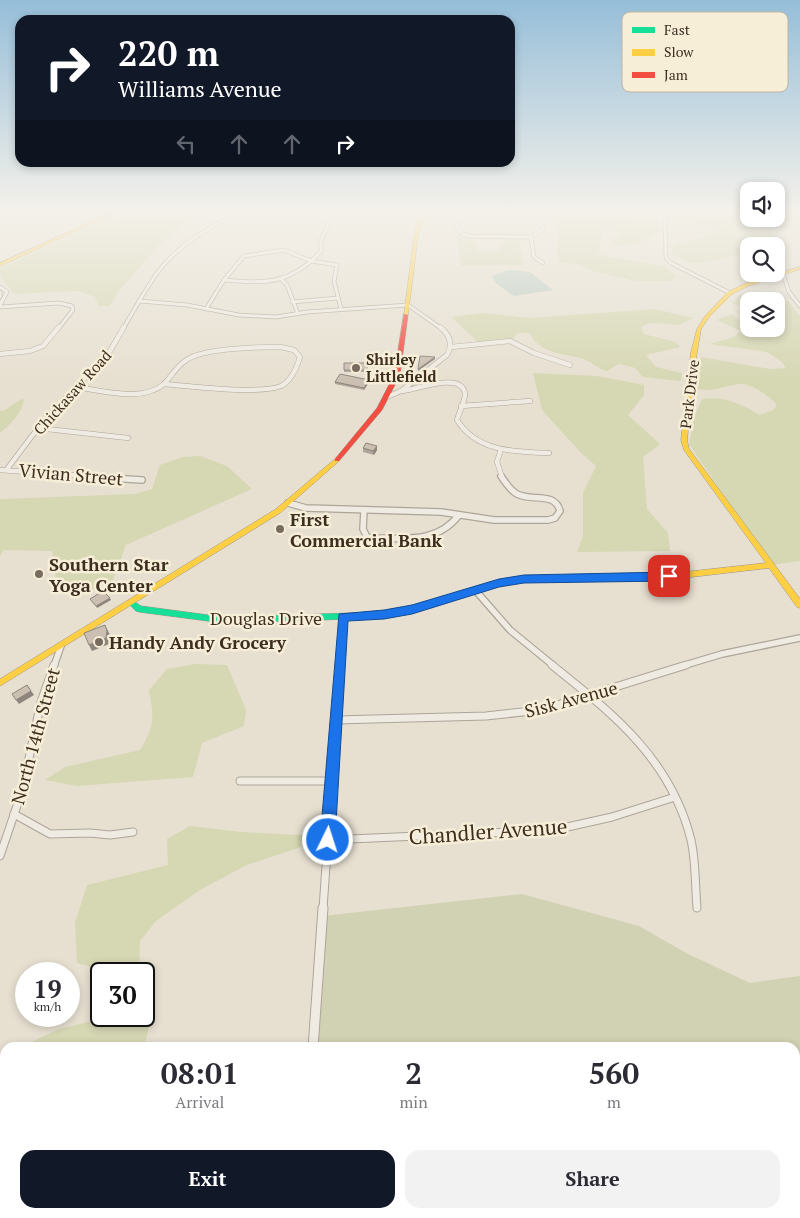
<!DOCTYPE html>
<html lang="en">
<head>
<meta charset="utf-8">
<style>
  body { margin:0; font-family:"PT Serif",serif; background:#f2f2f3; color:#2b2b33; height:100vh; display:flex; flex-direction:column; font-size:19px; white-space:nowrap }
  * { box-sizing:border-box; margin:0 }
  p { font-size:16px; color:#7c7c81 }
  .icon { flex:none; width:28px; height:28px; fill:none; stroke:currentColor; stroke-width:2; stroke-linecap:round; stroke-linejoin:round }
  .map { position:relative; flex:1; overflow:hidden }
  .drawer { position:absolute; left:0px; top:1042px; width:800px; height:176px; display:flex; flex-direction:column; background:#fff; border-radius:15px 15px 0 0; box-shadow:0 2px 8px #0003 }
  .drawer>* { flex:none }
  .hud { position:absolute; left:15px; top:15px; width:500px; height:152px; border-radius:15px; box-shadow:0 2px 8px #0003; background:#111827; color:#fff; overflow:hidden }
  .tools { position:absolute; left:740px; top:182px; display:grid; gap:10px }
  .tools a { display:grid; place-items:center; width:45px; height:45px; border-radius:10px; background:#fff; box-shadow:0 2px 8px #0003; font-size:25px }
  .speed { position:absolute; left:15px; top:962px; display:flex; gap:10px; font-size:25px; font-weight:700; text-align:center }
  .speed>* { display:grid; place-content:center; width:65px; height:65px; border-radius:50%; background:#fff; box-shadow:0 2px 8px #0003; line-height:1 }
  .speed small { font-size:12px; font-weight:400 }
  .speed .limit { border:2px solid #111; border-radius:8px; background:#fff; color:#111 }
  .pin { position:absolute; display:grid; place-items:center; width:42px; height:42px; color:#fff; margin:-21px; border-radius:10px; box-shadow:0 2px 8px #0006 }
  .me { position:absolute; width:55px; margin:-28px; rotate:4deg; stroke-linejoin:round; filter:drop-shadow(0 0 4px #0008) }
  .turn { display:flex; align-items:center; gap:18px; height:105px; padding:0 20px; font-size:22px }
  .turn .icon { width:65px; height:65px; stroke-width:2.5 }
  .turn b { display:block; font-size:35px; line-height:42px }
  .lanes { display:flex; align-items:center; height:48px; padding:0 20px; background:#0003; justify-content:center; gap:25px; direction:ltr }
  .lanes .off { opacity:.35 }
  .eta { display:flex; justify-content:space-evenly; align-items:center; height:85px; text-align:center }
  .eta b { font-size:30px; font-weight:700; line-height:35px }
  .action { display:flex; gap:10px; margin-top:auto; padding:10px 20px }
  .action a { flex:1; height:58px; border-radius:15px; background:#111827; color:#fff; font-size:20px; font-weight:700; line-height:58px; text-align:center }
  .action a+a { background:#f2f2f3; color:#2b2b33 }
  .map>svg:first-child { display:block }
  .green { fill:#d6d7b3 }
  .cemetery { fill:#d1d1b3 }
  .water { fill:#bcccc2 }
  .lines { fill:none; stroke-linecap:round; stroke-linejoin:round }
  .street-far4-casing { stroke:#ada599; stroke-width:4.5 }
  .street-far3-casing { stroke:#ada599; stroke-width:5.5 }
  .street-far2-casing { stroke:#ada599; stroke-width:8 }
  .street-far1-casing { stroke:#ada599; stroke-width:9 }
  .street-casing { stroke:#ada599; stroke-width:11 }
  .fast-casing { stroke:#9c958a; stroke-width:1 }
  .slow-casing { stroke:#9c958a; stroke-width:1 }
  .jam-casing { stroke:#9c958a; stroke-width:1 }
  .street-far4 { stroke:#efebe3; stroke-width:3 }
  .street-far3 { stroke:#efebe3; stroke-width:4.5 }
  .street-far2 { stroke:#efebe3; stroke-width:5.5 }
  .street-far1 { stroke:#efebe3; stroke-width:7 }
  .street { stroke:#efebe3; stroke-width:9 }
  .fast { fill:#16e098; fill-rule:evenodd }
  .slow { fill:#ffcf43; fill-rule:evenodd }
  .jam { fill:#f24e42; fill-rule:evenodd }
  .wall { fill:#afa499 }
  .shaded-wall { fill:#8e867d }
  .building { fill:#cbbfb2; stroke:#8e867d }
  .route { fill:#1a73e8; stroke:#114b97 }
  .poi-dot { fill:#786c5e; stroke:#f7eed8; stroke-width:2 }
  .labels { text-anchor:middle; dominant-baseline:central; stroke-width:5; stroke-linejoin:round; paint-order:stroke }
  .far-poi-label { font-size:15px; font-weight:bold; fill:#3d2e20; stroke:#f7eed8; text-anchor:start }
  .far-street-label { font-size:15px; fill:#3d2e20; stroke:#f7eed8 }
  .street-label { font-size:18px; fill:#3d2e20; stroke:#f7eed8 }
  .poi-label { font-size:18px; font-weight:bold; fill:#3d2e20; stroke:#f7eed8; text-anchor:start }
  .near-street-label { font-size:21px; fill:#3d2e20; stroke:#f7eed8 }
  .key { fill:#f7eed8; stroke:#bfb4a1; stroke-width:1 }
  .key-label { font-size:14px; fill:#3d2e20 }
</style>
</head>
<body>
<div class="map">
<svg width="800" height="1218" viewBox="0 0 800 1218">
  <rect width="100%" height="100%" fill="#e7e0d1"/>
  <g class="green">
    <polygon points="124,212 216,212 192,216 160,244 118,292 110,306 99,306 95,297 78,291 13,294 5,282 3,282 4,280 0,275 0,268"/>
    <path d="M533,212H640L635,218L658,224L659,232C643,243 631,246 612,245V238L621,237L613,229L602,230L599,255L664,266L677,277L670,281H636L592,271L578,264L559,262C556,248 559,236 558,222L550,215Z"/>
    <polygon points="680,212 749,212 749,219 776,219 776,212 800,212 800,218 762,246 749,246 749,253 701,263 686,262 670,253 674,245 704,237 716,230 702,225 675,221"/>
    <polygon points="457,238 472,239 479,251 496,252 503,245 505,238 521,239 520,249 524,265 461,266"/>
    <path d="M740,294L788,301L800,316V561L771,565L689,444L694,417L702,399C725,396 740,404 760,415L773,410L777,405C771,397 751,383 740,384C726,385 713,393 697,389L701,357L770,369L786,368L782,362L767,352L709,344L734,337L741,331L716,320L732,314L740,321L749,323V329H776V301H749V307L732,304Z"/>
    <path d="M655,309L693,318L679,325L650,323L641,327L644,334L676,342L680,347L646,355L656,367L682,373L681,381L643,377L635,368L619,364L607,371C598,369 592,362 583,359C560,352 542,355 529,333H517L513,339L478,342L451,317L482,313L530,318Z"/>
    <polygon points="533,373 597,376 644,385 644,395 628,415 660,444 643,457 647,509 668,533 670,551 577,552 583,536 583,493 596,466 582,454 542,410"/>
    <path d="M24,399C23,412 10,425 0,433V411C9,411 13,401 24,399Z"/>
    <polygon points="200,456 227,466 252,489 126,545 113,580 82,595 56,581 52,551 4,550 0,556 0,499 135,494 152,489 160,465 183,457"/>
    <path d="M195,664L227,665L246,710L244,726L202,743L193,777L77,786L45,780L65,767L140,750C155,725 154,718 149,690L167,669Z"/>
    <polygon points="190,826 241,832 303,835 301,847 247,865 200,890 156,921 140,941 139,974 121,974 77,963 75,923 87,885 168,865 167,839"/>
    <polygon points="152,1016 144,1047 21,1047 59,1029 105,1018"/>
    <polygon points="5,1055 5,1214 18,1214 17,1218 0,1218 0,1058"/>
    <polygon points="800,1189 800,1218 703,1218 702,1214 795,1214 795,1190"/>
  </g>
  <g class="cemetery">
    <polygon points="522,894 639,926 686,953 750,983 800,976 800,1189 795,1190 795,1048 313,1048 322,916"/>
    <polygon points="302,1214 702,1214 703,1218 302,1218"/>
  </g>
  <polygon class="water" points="509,270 530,272 553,290 514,296 497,284 491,276"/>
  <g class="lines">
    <g class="street-far4-casing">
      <g id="street-far4">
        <polyline points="418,212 451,217 462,234 469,236 531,237 543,229 539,219"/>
        <polyline points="667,212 665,223 666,258 671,263 730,293"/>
        <polyline points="531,237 534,257 543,263"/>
        <polyline points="783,274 789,292 800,306"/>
        <path d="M224,280C267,284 292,284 322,250L320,243L334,212"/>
        <polyline points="282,280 287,285 298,314"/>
        <polyline points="0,287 7,292 0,305"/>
        <polyline points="0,292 0,297"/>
        <polyline points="139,301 187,305 239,315 276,317 307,312 408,305 442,329"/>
        <polyline points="292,302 338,298"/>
        <polyline points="0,307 59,303 72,306 73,310 58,329"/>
        <polyline points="206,309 224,280 244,256 284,250 311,261 337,265 334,281 341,309"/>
        <path d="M123,329C133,312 142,295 153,279C174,247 207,228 241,212"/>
      </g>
    </g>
    <g class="street-far3-casing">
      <g id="street-far3">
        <path d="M281,347L294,350L300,357C297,367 291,381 281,386C260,395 189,386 164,384C171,377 176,367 185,361C201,348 259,347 281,347Z"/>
        <polyline points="451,347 510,341 534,353 570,365"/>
        <polyline points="0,354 30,351 43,346 59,327"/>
        <path d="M75,387C101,390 142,403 164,384"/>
        <path d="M401,391C414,391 462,370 465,394C465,401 459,413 457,420C477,452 515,452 549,453"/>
        <path d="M387,397L401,391L447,355C453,344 450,335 440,327"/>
        <polyline points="461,406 530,401"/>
        <polyline points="38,428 128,438"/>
        <polyline points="501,449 497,462 502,477"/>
        <polyline points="7,469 38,428 110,351 124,327"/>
        <polyline points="0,470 97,477"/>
      </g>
    </g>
    <g class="street-far2-casing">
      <g id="street-far2">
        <polyline points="79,476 142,480"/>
        <path d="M288,503L306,508L441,512L494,520H548L555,518L560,511C555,491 532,502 517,494C510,490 505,482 501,476"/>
        <path d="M364,511L363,529L367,537L371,538C404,538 437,544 459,515"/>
        <polyline points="476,591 510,630 554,666"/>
        <polyline points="54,666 61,646"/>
        <polyline points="340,666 343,617"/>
        <polyline points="682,666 722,654 800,638"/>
      </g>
    </g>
    <g class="street-far1-casing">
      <g id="street-far1">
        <path d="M552,665C613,714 671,759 691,840C696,862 695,885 697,908"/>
        <polyline points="336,720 486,716 541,710 686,665"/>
        <polyline points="240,781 332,781"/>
        <polyline points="14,814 50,834 90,833 110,835 133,832"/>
        <polyline points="327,840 554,830 612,817 675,797"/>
        <polyline points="0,856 22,791 41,702 54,665"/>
        <polyline points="323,909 340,665"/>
      </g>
    </g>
    <g class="street-casing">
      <g id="street">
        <polyline points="313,1048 323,908"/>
        <polyline points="302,1214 302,1218"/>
        <polyline points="34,1218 35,1214"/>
      </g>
    </g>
    <g class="fast-casing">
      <polygon id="fast" points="524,576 571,576 575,579 571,582 524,582 499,586 441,604 384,618 223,623 139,612 136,611 128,603 132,600 141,606 223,617 384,612 441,598 499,580"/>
    </g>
    <g class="slow-casing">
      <g id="slow">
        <polygon points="113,212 118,212 0,266 0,263"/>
        <polygon points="426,212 430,212 422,221 418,236 408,315 406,316 404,315 414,236 418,221"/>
        <polygon points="800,267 800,269 748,286 732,294 709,317 701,329 697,352 687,440 689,449 800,599 800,608 797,607 769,568 657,581 568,581 567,579 571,576 657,575 766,563 684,450 681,440 691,352 697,329 705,316 728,292 744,284"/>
        <polygon points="337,458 340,460 339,461 280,513 0,686 0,679 276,509 335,459"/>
      </g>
    </g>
    <g class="jam-casing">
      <polygon id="jam" points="404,314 408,315 400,375 382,410 339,461 335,461 335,459 377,408 394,375"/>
    </g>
    <use href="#street-far4" class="street-far4"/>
    <use href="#street-far3" class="street-far3"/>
    <use href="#street-far2" class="street-far2"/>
    <use href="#street-far1" class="street-far1"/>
    <use href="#street" class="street"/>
    <use href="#fast" class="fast"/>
    <use href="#slow" class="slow"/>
    <use href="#jam" class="jam"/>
  </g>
  <g class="wall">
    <polygon points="368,363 367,372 344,372 344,370"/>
    <polygon points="335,382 369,382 364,390 335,384"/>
    <polygon points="363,448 377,450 374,455 363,452"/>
  </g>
  <g class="shaded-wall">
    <polygon points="435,357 435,359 418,371 418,369"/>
    <polygon points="369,380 369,382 364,390 364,388"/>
    <polygon points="377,446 377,450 374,455 373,451"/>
    <polygon points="110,598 111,600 97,608 96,606"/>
    <polygon points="105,625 111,637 109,644 92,651 89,645"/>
    <polygon points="27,685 34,695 19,704 16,700"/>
  </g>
  <g class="building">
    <polygon points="420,356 435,357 418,369"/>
    <polygon points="344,363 368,363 367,370 344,370"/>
    <polygon points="340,374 369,380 364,388 335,382"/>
    <polygon points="366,443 377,446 373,451 363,448"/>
    <polygon points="103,591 110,598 96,606 90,599"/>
    <polygon points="105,625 107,631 106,638 89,645 84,633"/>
    <polygon points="27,685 31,691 16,700 12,694"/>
  </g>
  <linearGradient id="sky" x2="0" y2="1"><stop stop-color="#96bed9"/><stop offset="0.55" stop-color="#f4f1ea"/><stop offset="1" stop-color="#f4f1ea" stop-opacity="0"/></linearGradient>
  <rect width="800" height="382" fill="url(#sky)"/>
  <polygon class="route" points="669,572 675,576 669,581 524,583 499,587 412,614 384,619 348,621 335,840 333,845 328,847 322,845 320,840 339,614 384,610 412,605 499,579 524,575"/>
  <g class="poi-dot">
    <circle cx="356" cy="368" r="5"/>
    <circle cx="280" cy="529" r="5"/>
    <circle cx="39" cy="574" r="5"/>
    <circle cx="99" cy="642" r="5"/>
  </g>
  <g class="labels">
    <g class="far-poi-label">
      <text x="366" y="359">Shirley<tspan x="366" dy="17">Littlefield</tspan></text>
    </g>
    <g class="far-street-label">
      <text transform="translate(72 392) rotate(-48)">Chickasaw Road</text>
      <text transform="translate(689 394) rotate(-83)">Park Drive</text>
    </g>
    <g class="street-label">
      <text transform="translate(71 474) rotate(5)">Vivian Street</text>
      <text x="266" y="618">Douglas Drive</text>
      <text transform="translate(571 699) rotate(-15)">Sisk Avenue</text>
      <text transform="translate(35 736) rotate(-75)">North 14th Street</text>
    </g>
    <g class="poi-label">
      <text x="290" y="519">First<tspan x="290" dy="21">Commercial Bank</tspan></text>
      <text x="49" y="564">Southern Star<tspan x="49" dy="21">Yoga Center</tspan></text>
      <text x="109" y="642">Handy Andy Grocery</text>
    </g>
    <g class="near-street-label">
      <text transform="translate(488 831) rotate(-4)">Chandler Avenue</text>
    </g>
  </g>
  <rect x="622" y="12" width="166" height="80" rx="8" class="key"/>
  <rect x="632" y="27" width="23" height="6" fill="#16e098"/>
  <rect x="632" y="49" width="23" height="7" fill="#ffcf43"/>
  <rect x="632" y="72" width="23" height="6" fill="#f24e42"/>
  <g class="key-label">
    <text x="664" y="35">Fast</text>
    <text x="664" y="57">Slow</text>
    <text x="664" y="80">Jam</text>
  </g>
</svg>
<div class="tools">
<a><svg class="icon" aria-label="sound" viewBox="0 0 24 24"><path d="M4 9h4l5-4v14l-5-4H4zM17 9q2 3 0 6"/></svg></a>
<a><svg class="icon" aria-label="search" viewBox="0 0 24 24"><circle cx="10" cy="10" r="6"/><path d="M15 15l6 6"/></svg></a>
<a><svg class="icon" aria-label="layers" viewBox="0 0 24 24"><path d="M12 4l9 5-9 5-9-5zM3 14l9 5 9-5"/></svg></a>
</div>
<div class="speed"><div>19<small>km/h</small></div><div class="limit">30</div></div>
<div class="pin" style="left:669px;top:576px;background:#d93025"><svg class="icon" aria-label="arrive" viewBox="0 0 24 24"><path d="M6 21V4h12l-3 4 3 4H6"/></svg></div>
<svg class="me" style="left:328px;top:840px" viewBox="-20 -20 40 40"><circle r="17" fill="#1a73e8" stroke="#fff" stroke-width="3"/><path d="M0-11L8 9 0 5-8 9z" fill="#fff"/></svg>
<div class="hud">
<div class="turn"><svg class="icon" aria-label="right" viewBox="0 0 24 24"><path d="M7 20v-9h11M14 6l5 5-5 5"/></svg><div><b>220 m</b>Williams Avenue</div></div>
<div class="lanes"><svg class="icon off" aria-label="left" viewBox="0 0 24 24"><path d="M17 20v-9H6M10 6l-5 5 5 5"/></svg><svg class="icon off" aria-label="ahead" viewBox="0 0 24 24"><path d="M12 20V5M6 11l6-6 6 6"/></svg><svg class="icon off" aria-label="ahead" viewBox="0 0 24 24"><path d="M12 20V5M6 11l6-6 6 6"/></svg><svg class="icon" aria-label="right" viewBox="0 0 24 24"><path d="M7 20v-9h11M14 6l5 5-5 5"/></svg></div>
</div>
<section class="drawer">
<div class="eta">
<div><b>08:01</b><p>Arrival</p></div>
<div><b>2</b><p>min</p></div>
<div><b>560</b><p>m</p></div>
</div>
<div class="action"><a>Exit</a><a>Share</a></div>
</section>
</div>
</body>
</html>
